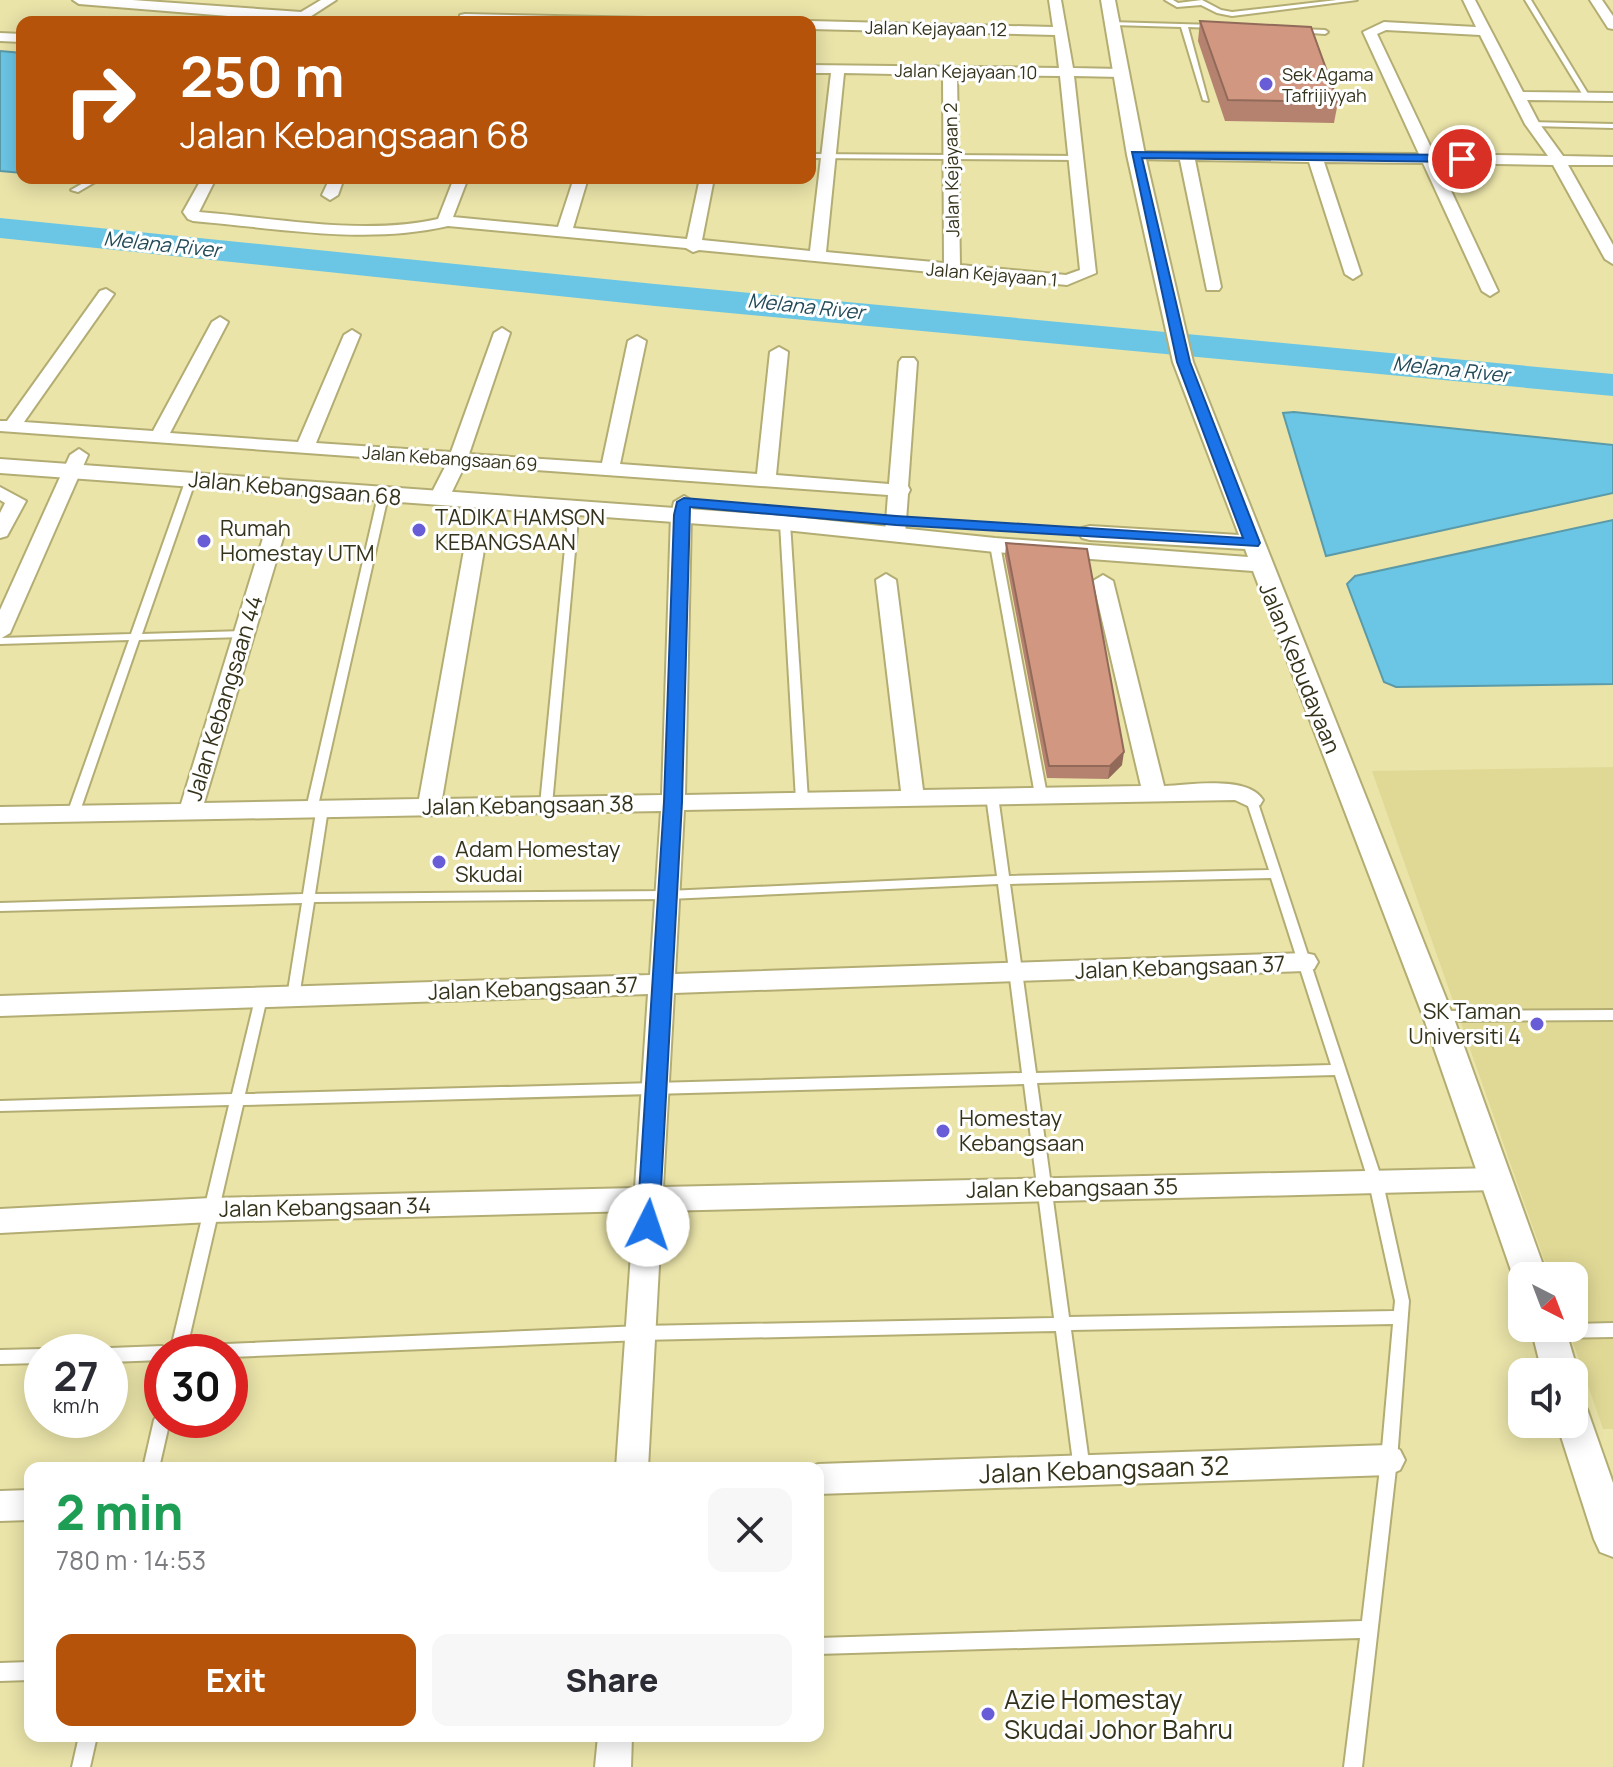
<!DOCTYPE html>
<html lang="en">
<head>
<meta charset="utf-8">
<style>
  body { margin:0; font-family:Manrope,sans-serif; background:#f7f7f7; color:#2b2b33; height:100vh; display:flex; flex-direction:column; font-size:30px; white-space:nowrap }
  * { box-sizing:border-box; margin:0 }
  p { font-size:26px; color:#7c7c81 }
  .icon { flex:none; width:44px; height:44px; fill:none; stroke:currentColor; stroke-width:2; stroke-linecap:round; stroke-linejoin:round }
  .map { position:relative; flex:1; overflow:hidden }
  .sheet { position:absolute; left:24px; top:1462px; width:800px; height:280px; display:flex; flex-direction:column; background:#fff; border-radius:16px; box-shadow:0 4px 20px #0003 }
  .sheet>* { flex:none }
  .hud { position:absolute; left:16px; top:16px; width:800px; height:168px; border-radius:16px; box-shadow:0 4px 20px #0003; background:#b45309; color:#fff; overflow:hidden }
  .needle { width:52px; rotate:138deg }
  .tools { position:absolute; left:1508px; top:1262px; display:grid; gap:16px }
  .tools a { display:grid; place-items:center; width:80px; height:80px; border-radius:16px; background:#fff; box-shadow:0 4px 20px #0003; font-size:40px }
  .speed { position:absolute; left:24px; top:1334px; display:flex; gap:16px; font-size:40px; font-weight:700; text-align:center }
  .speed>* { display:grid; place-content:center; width:104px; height:104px; border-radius:50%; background:#fff; box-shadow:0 4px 20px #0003; line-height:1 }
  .speed small { font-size:20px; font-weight:400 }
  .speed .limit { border:12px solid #d22; background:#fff; color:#111 }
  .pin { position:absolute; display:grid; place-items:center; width:68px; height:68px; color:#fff; margin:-34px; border:4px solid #fff; border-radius:50%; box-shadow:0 2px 8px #0007 }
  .me { position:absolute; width:88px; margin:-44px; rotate:4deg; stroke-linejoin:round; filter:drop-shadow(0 0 6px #0008) }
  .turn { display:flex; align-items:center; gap:28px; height:168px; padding:0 32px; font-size:36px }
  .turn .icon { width:104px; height:104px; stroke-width:2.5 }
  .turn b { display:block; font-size:56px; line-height:68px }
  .round { display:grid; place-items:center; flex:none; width:84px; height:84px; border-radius:16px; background:#f7f7f7 }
  .summary { display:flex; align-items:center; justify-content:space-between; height:136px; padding:0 32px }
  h1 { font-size:48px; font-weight:800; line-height:60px; color:#1e9e55 }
  .button { display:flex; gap:16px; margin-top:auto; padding:16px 32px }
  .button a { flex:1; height:92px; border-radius:16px; background:#b45309; color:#fff; font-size:32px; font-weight:800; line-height:92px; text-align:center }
  .button a+a { background:#f7f7f7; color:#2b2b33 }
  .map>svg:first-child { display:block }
  .built { fill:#e0d996 }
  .water { fill:#6bc6e5; stroke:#5b9aa8; stroke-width:2 }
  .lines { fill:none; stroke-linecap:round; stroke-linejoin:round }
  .river { fill:#6bc6e5; fill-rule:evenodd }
  .service-casing { stroke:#b3ad74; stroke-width:4 }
  .minor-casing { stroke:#b3ad74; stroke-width:4 }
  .tertiary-casing { stroke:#b3ad74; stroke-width:4 }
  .service { fill:#fff; fill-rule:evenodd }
  .minor { fill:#fff; fill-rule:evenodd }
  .tertiary { fill:#fff; fill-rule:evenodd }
  .wall { fill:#b4826e }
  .shaded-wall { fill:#926a5a }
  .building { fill:#d19780; stroke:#926a5a; stroke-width:2 }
  .route { fill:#1a73e8; stroke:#114b97; stroke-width:2 }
  .poi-dot { fill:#695dd7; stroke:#fff; stroke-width:3 }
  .labels { text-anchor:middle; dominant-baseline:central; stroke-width:6; stroke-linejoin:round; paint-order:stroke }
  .far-street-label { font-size:18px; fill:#35331b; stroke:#fff }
  .far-poi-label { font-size:18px; fill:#35331b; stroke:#fff; text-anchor:start }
  .far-water-label { font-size:20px; font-style:italic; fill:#224a58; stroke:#fff }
  .street-label { font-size:22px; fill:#35331b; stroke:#fff }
  .poi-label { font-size:22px; fill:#35331b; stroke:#fff; text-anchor:start }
  .near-street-label { font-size:26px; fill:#35331b; stroke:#fff }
  .near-poi-label { font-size:26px; fill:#35331b; stroke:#fff; text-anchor:start }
</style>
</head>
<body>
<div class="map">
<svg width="1613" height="1767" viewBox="0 0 1613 1767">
  <rect width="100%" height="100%" fill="#eae4a9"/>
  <polygon class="built" points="1613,767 1613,1429 1603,1429 1568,1328 1574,1328 1574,1276 1550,1276 1372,771"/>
  <g class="water">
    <polygon points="0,51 22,53 22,173 0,171"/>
    <polygon points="1294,412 1613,445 1613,493 1326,556 1283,413"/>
    <polygon points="1613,520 1613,684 1396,687 1384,682 1347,584 1355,576"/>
  </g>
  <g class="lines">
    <polygon class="river" points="0,218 655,284 1613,374 1613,396 655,306 0,238"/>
    <g class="service-casing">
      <g id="service">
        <polygon points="1165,0 1173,0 1178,3 1202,0 1221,10 1232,12 1337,0 1357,0 1232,16 1217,13 1201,5 1177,7"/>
        <polygon points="1525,0 1531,0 1590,97 1589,98 1584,97"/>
        <polygon points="1110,22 1215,25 1216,26 1213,28 1188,27 1208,101 1203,100 1181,27 1112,25 1109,23"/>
        <polygon points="1299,29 1325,30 1328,32 1325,34 1297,32 1297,30"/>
        <polygon points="1529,122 1613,124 1613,128 1532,126 1528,124"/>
        <polygon points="810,154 1077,156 1081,158 1077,160 810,158"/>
        <polygon points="92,178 102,178 78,192 71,190"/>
        <polygon points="191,476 196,479 142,634 244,631 249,634 244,637 139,640 79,814 77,817 69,817 67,814 129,640 0,644 0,638 131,634 186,479"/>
        <path d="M383,493L388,496L318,806H326L328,809L315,894L668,891L997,876L986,796L992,792L998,796L1009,876L1269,870L1246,800L1252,796L1256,797L1383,1183L1409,1301L1397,1460L1362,1767H1344L1360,1638L818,1654V1638L1362,1621L1381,1460L1393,1324L1071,1330L1090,1470L1088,1475L1082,1477L1076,1475L1074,1470L1056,1331L641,1340L230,1357V1352H194L197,1347L202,1345L641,1326L1054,1318L1024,1084L243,1105L186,1352H170L229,1105L0,1111V1101L232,1094L256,995H266L267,998L245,1094L1022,1073L998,884L668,899L314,902L299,997L298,1000H288L287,997L302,903L0,911V903L303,894L316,812H308L306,809L378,496ZM1271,878L1331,1065L1036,1073L1010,884ZM1335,1075L1369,1183L1395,1301L1394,1311L1069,1317L1037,1083Z"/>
        <polygon points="574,504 579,507 552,805 546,809 540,805 569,507"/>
        <polygon points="785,520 790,523 808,800 802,804 796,800 780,523"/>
        <polygon points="995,542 1000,545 1047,795 1041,799 1035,795 990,545"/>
        <polygon points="1613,1010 1613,1020 1438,1021 1433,1019 1432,1016 1433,1013 1438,1011"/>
        <polygon points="1613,1323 1613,1337 1552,1338 1547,1336 1545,1331 1546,1328 1574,1328 1574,1324"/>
        <polygon points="162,1346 167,1348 169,1352 162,1352 162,1360 110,1362 110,1352 104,1352 110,1348"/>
        <polygon points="42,1349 48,1352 42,1352 42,1363 0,1364 0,1350"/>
        <polygon points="162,1413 162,1420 170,1420 159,1468 143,1468 154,1420 157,1415"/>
        <polygon points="30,1662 30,1680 0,1681 0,1663"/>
        <polygon points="79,1736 97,1736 90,1767 72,1767"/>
      </g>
    </g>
    <g class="minor-casing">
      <g id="minor">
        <polygon points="73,0 132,0 301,12 321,0 336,0 302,22 79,4"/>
        <path d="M1049,0H1061L1073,68L1121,69L1128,73L1121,77L1074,76L1096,273L1067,285L699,250L693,252L686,248L448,226C365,245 277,228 193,221L188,219L183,212L202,178H216L199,212C275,218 364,236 438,219L454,178H468L453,217L558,227L574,178H588L573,228L687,239L700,178H714L702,240L810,251L831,73H810V65L1059,68L1055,35L810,29V22H806L810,21L1053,27ZM844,73L943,75L944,263L826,252ZM957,75L1060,76L1080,270L1066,275L960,265Z"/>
        <path d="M1463,0H1475L1523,92L1613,93V101L1527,100L1539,123L1563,156L1613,157V165H1568L1613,245V264L1605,259L1553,165L1438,163L1498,291L1490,296L1482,291L1423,163L1324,162L1361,274L1353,279L1345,274L1309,162L1195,160L1221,287L1219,290H1207L1180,160L1136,159L1129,155L1131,152L1419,154L1363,32L1384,22L1476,27ZM1386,30L1480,35L1525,124L1548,156L1434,154L1377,34Z"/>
        <polygon points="1590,0 1602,0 1613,16 1613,29 1608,28"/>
        <polygon points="465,14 648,18 654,22 460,21 460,15"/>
        <polygon points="0,33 22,34 22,42 0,41"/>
        <polygon points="330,178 344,178 338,195 330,200 322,195"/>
        <polygon points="106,289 114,294 24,422 153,431 212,322 220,317 228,322 170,433 298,442 344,335 352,330 360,335 316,443 451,452 494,333 502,328 510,333 469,454 602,463 628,341 637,336 646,341 620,464 757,474 770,352 779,347 788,352 776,475 889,484 899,362 902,358 914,358 917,362 908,486 910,490 908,494 905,534 895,540 885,534 888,495 465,465 449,498 439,504 429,498 447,463 0,431 0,421 7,421 100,291"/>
        <polygon points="79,449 88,455 10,633 0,639 0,610 70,455"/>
        <polygon points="0,487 26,501 7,536 0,538 0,513 5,503 0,500"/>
        <path d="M684,496L694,502L691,515L685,795L901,791L876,580L886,574L896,580L923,790L1141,786L1093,581L1103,575L1113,581L1164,786C1190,785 1248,775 1263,800L1260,805L1252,808L1235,800L684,810L675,974L1305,953L1314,955L1318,962L1314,969L1305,971L674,993L663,1187L1495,1168L1505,1171L1509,1179L1505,1187L1495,1190L662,1211L648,1468H616L634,1211L211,1222L0,1233V1209L211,1198L635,1188L648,994L0,1016V996L650,975L661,811L0,823V807L181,804L263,538L273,532L283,538L204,803L419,799L464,550L474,544L484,550L442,799L662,795L671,515L674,502Z"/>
        <polygon points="1389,1445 1400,1450 1405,1460 1400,1470 1389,1475 818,1494 818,1468 808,1468 818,1464"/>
        <polygon points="30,1490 30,1520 0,1521 0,1491"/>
        <polygon points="598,1736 632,1736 631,1767 595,1767"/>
      </g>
    </g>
    <g class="tertiary-casing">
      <g id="tertiary">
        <polygon points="1101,0 1115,0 1145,155 1193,362 1453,1016 1547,1276 1522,1276 1522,1288 1513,1276 1423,1016 1253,571 995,552 785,530 0,473 0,459 785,516 995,538 1248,557 1245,549 1090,540 1082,538 1079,533 1082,528 1090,526 1239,535 1173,362 1127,155"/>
        <polygon points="1531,1328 1565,1328 1578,1372 1574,1380 1574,1372 1542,1372"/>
        <polygon points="1574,1405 1587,1409 1613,1483 1613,1557 1600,1552 1594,1539 1557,1424 1574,1424"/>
      </g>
    </g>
    <use href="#service" class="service"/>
    <use href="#minor" class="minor"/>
    <use href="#tertiary" class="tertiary"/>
  </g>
  <g class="wall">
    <polygon points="1200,21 1338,102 1334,123 1225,121 1198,41"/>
    <polygon points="1006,543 1122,765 1108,779 1047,778 1005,556"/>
  </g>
  <polygon class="shaded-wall" points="1124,752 1122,765 1108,779 1110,766"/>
  <g class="building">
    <polygon points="1200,21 1311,27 1338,102 1228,100"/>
    <polygon points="1006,543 1087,549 1124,752 1110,766 1049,766"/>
  </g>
  <polygon class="route" points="1132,152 1462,155 1468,159 1462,162 1142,158 1190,362 1260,543 1258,546 896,525 690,507 682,802 659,1225 656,1232 648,1234 640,1232 637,1225 664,802 674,515 677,502 684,498 896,516 1243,538 1177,362"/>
  <g class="poi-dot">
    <circle cx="1266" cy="84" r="8"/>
    <circle cx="419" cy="530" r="8"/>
    <circle cx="204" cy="541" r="8"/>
    <circle cx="439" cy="862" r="8"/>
    <circle cx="1537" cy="1024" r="8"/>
    <circle cx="943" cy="1131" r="8"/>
    <circle cx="988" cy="1714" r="8"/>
  </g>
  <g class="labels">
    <g class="far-street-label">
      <text transform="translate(936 28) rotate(1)">Jalan Kejayaan 12</text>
      <text transform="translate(966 71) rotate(1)">Jalan Kejayaan 10</text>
      <text transform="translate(951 170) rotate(-91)">Jalan Kejayaan 2</text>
      <text transform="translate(992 274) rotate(5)">Jalan Kejayaan 1</text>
      <text transform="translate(450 458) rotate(4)">Jalan Kebangsaan 69</text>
    </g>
    <g class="far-poi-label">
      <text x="1282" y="74">Sek Agama<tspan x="1282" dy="21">Tafrijiyyah</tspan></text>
    </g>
    <g class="far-water-label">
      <text transform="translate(162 244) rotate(6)">Melana River</text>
      <text transform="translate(806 306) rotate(6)">Melana River</text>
      <text transform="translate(1451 369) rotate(6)">Melana River</text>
    </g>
    <g class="street-label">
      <text transform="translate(295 488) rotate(5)">Jalan Kebangsaan 68</text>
      <text transform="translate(1300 668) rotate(68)">Jalan Kebudayaan</text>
      <text transform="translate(224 698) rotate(-73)">Jalan Kebangsaan 44</text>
      <text transform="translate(528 805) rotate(-1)">Jalan Kebangsaan 38</text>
      <text transform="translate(1180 967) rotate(-2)">Jalan Kebangsaan 37</text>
      <text transform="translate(533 988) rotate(-2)">Jalan Kebangsaan 37</text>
      <text transform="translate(1072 1188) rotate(-1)">Jalan Kebangsaan 35</text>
      <text transform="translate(325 1207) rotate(-1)">Jalan Kebangsaan 34</text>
    </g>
    <g class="poi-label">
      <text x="435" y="517">TADIKA HAMSON<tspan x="435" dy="25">KEBANGSAAN</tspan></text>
      <text x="220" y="528">Rumah<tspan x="220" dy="25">Homestay UTM</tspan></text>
      <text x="455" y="849">Adam Homestay<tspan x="455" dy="25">Skudai</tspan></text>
      <text x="1521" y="1011" text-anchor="end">SK Taman<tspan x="1521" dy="25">Universiti 4</tspan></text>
      <text x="959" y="1118">Homestay<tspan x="959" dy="25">Kebangsaan</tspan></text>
    </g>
    <g class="near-street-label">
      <text transform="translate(1104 1469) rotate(-2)">Jalan Kebangsaan 32</text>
    </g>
    <g class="near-poi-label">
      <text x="1004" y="1699">Azie Homestay<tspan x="1004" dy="30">Skudai Johor Bahru</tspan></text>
    </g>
  </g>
</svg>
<div class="tools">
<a><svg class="needle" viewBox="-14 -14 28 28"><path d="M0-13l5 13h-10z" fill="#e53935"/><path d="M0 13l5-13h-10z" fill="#7c7c81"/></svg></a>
<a><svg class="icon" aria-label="sound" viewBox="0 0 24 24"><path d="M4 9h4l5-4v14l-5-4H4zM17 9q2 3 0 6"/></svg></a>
</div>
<div class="speed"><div>27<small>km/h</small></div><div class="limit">30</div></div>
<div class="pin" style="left:1462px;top:159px;background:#d93025"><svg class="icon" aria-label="arrive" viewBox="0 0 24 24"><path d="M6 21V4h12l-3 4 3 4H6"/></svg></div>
<svg class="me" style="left:648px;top:1225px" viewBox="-20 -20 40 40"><circle r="19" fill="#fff"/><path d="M0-13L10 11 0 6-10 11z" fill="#1a73e8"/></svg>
<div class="hud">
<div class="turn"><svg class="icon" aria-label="right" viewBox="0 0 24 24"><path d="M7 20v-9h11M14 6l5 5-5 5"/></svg><div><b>250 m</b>Jalan Kebangsaan 68</div></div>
</div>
<section class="sheet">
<div class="summary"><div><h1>2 min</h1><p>780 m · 14:53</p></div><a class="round"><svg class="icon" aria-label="close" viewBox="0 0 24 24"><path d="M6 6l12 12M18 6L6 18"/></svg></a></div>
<div class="button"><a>Exit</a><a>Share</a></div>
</section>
</div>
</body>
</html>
